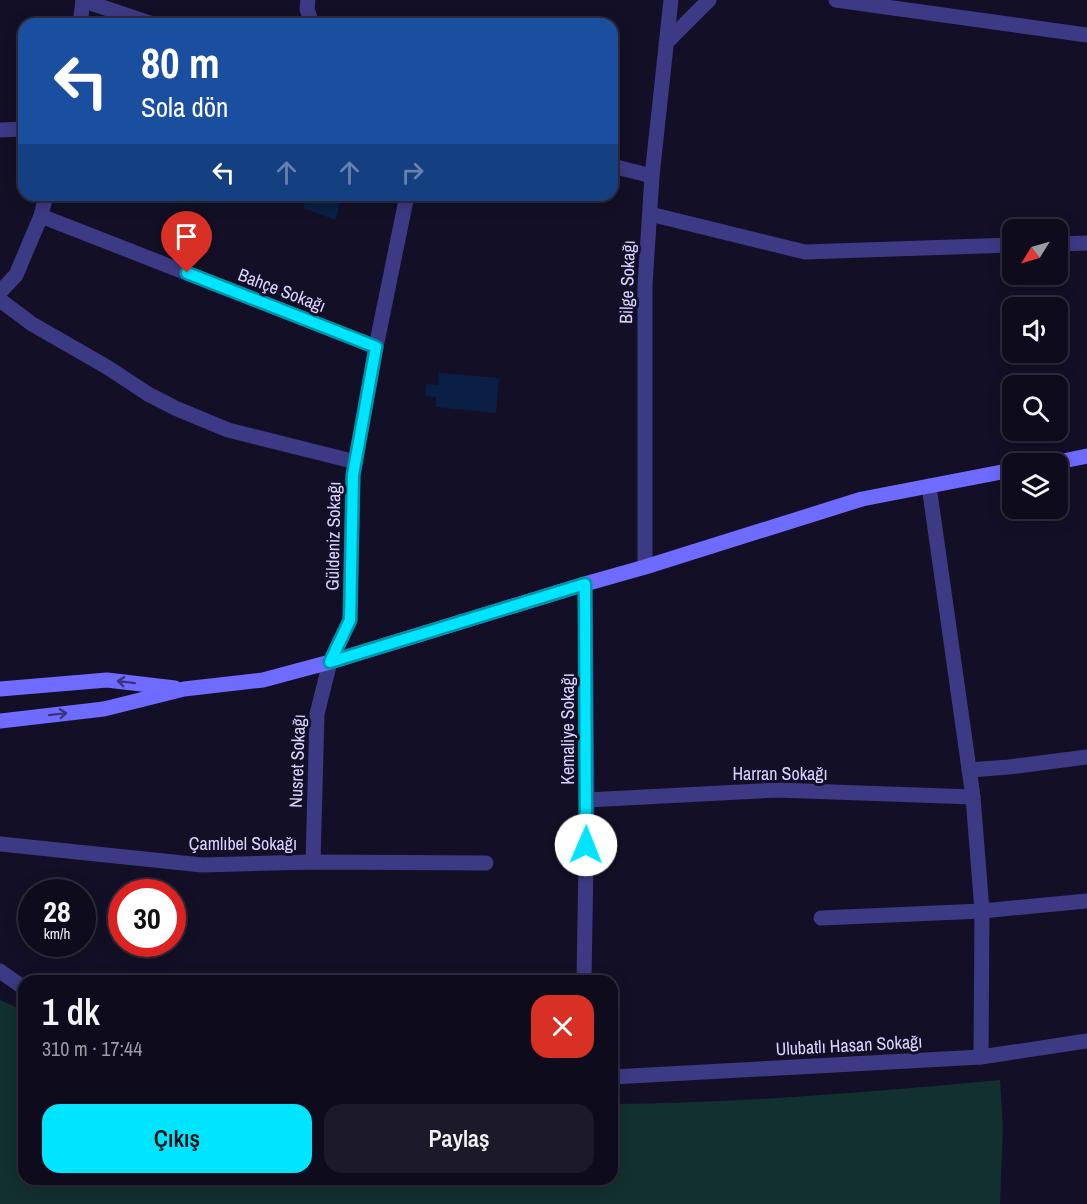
<!DOCTYPE html>
<html lang="tr">
<head>
<meta charset="utf-8">
<style>
  body { margin:0; font-family:"Archivo Narrow",sans-serif; background:#1c1929; color:#f1f3f6; height:100vh; display:flex; flex-direction:column; font-size:22px; white-space:nowrap }
  * { box-sizing:border-box; margin:0 }
  p { font-size:20px; color:#9b9ba3 }
  .icon { flex:none; width:33px; height:33px; fill:none; stroke:currentColor; stroke-width:2; stroke-linecap:round; stroke-linejoin:round }
  .map { position:relative; flex:1; overflow:hidden }
  .details { position:absolute; left:18px; top:975px; width:600px; height:210px; display:flex; flex-direction:column; background:#0e0b1c; border-radius:18px; box-shadow:0 3px 15px #0003,0 0 0 2px #2e2b3b }
  .details>* { flex:none }
  .top-card { position:absolute; left:18px; top:18px; width:600px; height:183px; border-radius:18px; box-shadow:0 3px 15px #0003,0 0 0 2px #2e2b3b; background:#1a4fa0; color:#fff; overflow:hidden }
  .needle { width:39px; rotate:233deg }
  .buttons { position:absolute; left:1002px; top:219px; display:grid; gap:12px }
  .buttons a { display:grid; place-items:center; width:66px; height:66px; border-radius:12px; background:#0e0b1c; box-shadow:0 3px 15px #0003,0 0 0 2px #2e2b3b; font-size:30px }
  .speed { position:absolute; left:18px; top:879px; display:flex; gap:12px; font-size:30px; font-weight:700; text-align:center }
  .speed>* { display:grid; place-content:center; width:78px; height:78px; border-radius:50%; background:#0e0b1c; box-shadow:0 3px 15px #0003,0 0 0 2px #2e2b3b; line-height:1 }
  .speed small { font-size:15px; font-weight:400 }
  .speed .limit { border:9px solid #d22; background:#fff; color:#111 }
  .pin { position:absolute; display:grid; place-items:center; width:51px; height:51px; color:#fff; margin:-62px -26px; border-radius:50% 50% 50% 0; rotate:-45deg; box-shadow:0 0 6px #0007 }
  .pin .icon { rotate:45deg }
  .me { position:absolute; width:66px; margin:-33px; rotate:1deg; stroke-linejoin:round; filter:drop-shadow(0 0 4px #0008) }
  .turn { display:flex; align-items:center; gap:21px; height:126px; padding:0 24px; font-size:27px }
  .turn .icon { width:78px; height:78px; stroke-width:2.5 }
  .turn b { display:block; font-size:42px; line-height:51px }
  .lanes { display:flex; align-items:center; height:57px; padding:0 24px; background:#0003; justify-content:center; gap:30px; direction:ltr }
  .lanes .off { opacity:.35 }
  .round { display:grid; place-items:center; flex:none; width:63px; height:63px; border-radius:18px; background:#1c1929 }
  .overview { display:flex; align-items:center; justify-content:space-between; height:102px; padding:0 24px }
  h1 { font-size:36px; font-weight:600; line-height:45px }
  .action { display:flex; gap:12px; margin-top:auto; padding:12px 24px }
  .action a { flex:1; height:69px; border-radius:18px; background:#00e5ff; color:#111; font-size:24px; font-weight:600; line-height:69px; text-align:center }
  .action a+a { background:#1c1929; color:#f1f3f6 }
  .map>svg:first-child { display:block }
  .green { fill:#12302f }
  .water { fill:#0a1f44 }
  .lines { fill:none; stroke-linecap:round; stroke-linejoin:round }
  .street { stroke:#3d3a85; stroke-width:15 }
  .secondary { stroke:#6f6bff; stroke-width:15 }
  .oneway { stroke:#38347d }
  .route-casing { stroke:#0095a6; stroke-width:15 }
  .route { stroke:#00e5ff; stroke-width:10 }
  .labels { text-anchor:middle; dominant-baseline:central; stroke-width:6; stroke-linejoin:round; paint-order:stroke }
  .street-label { font-size:18px; fill:#d9d4ff; stroke:#130f26 }
</style>
</head>
<body>
<div class="map">
<svg width="1087" height="1204" viewBox="0 0 1087 1204">
  <rect width="100%" height="100%" fill="#130f26"/>
  <path class="green" d="M0,1000L24,1011V1179H612V1104C742,1103 871,1092 1000,1080L1003,1128L1000,1204H0Z"/>
  <g class="water">
    <polygon points="308,195 316,195 340,204 335,220 303,208"/>
    <polygon points="439,373 499,378 496,413 436,407 436,397 425,396 426,384 438,385"/>
  </g>
  <g class="lines">
    <g class="street">
      <polyline points="308,0 307,9 312,24"/>
      <polyline points="836,0 1087,35"/>
      <polyline points="84,1 153,24"/>
      <polyline points="80,24 83,0"/>
      <polyline points="666,43 709,0"/>
      <polyline points="0,130 24,129"/>
      <polyline points="612,166 652,176"/>
      <polyline points="650,214 805,252 1012,245"/>
      <polyline points="41,216 376,347"/>
      <polyline points="1058,244 1087,243"/>
      <polyline points="0,292 16,275 41,216 46,195"/>
      <polyline points="0,300 32,324 107,367 148,394 175,408 228,430 356,462"/>
      <polyline points="929,486 973,797 982,911 981,1057"/>
      <polyline points="645,567 645,285 652,176 671,0"/>
      <polyline points="969,770 1009,767 1087,757"/>
      <polyline points="587,800 777,790 973,797"/>
      <polyline points="0,844 202,865 313,862 486,863"/>
      <polyline points="313,862 317,714 330,662 350,620 353,475 376,347 407,195"/>
      <polyline points="821,918 982,911 1087,901"/>
      <polyline points="0,971 24,988"/>
      <polyline points="584,981 587,800 585,584"/>
      <polyline points="612,1077 981,1057 1087,1041"/>
    </g>
    <g class="secondary">
      <polyline points="1048,464 1087,456"/>
      <polyline points="0,689 107,680 175,688"/>
      <polyline points="0,721 104,709 184,689 263,680 330,662 585,584 645,567 862,499 1012,470"/>
    </g>
  </g>
  <defs><path id="oneway-shaft" d="M-6 0H5M1.5-3L5.5 0L1.5 3" fill="none" stroke-width="1.6" stroke-linecap="round" stroke-linejoin="round" transform="scale(1.5)"/></defs>
  <g class="oneway">
    <use href="#oneway-shaft" transform="translate(126 682) rotate(-173)"/>
    <use href="#oneway-shaft" transform="translate(58 714) rotate(-7)"/>
  </g>
  <g class="lines">
    <g class="route-casing">
      <polyline id="route" points="187,273 376,347 353,475 350,620 330,662 585,584 586,845"/>
    </g>
    <use href="#route" class="route"/>
  </g>
  <g class="labels">
    <g class="street-label">
      <text transform="translate(627 282) rotate(-88)">Bilge Sokağı</text>
      <text transform="translate(282 290) rotate(21)">Bahçe Sokağı</text>
      <text transform="translate(333 536) rotate(-89)">Güldeniz Sokağı</text>
      <text transform="translate(567 729) rotate(-90)">Kemaliye Sokağı</text>
      <text transform="translate(297 761) rotate(-88)">Nusret Sokağı</text>
      <text x="780" y="773">Harran Sokağı</text>
      <text x="243" y="843">Çamlıbel Sokağı</text>
      <text transform="translate(849 1045) rotate(-3)">Ulubatlı Hasan Sokağı</text>
    </g>
  </g>
</svg>
<div class="buttons">
<a><svg class="needle" viewBox="-14 -14 28 28"><path d="M0-13l5 13h-10z" fill="#e53935"/><path d="M0 13l5-13h-10z" fill="#9b9ba3"/></svg></a>
<a><svg class="icon" aria-label="sound" viewBox="0 0 24 24"><path d="M4 9h4l5-4v14l-5-4H4zM17 9q2 3 0 6"/></svg></a>
<a><svg class="icon" aria-label="search" viewBox="0 0 24 24"><circle cx="10" cy="10" r="6"/><path d="M15 15l6 6"/></svg></a>
<a><svg class="icon" aria-label="layers" viewBox="0 0 24 24"><path d="M12 4l9 5-9 5-9-5zM3 14l9 5 9-5"/></svg></a>
</div>
<div class="speed"><div>28<small>km/h</small></div><div class="limit">30</div></div>
<div class="pin" style="left:187px;top:273px;background:#d93025"><svg class="icon" aria-label="arrive" viewBox="0 0 24 24"><path d="M6 21V4h12l-3 4 3 4H6"/></svg></div>
<svg class="me" style="left:586px;top:845px" viewBox="-20 -20 40 40"><circle r="19" fill="#fff"/><path d="M0-13L10 11 0 6-10 11z" fill="#00e5ff"/></svg>
<div class="top-card">
<div class="turn"><svg class="icon" aria-label="left" viewBox="0 0 24 24"><path d="M17 20v-9H6M10 6l-5 5 5 5"/></svg><div><b>80 m</b>Sola dön</div></div>
<div class="lanes"><svg class="icon" aria-label="left" viewBox="0 0 24 24"><path d="M17 20v-9H6M10 6l-5 5 5 5"/></svg><svg class="icon off" aria-label="ahead" viewBox="0 0 24 24"><path d="M12 20V5M6 11l6-6 6 6"/></svg><svg class="icon off" aria-label="ahead" viewBox="0 0 24 24"><path d="M12 20V5M6 11l6-6 6 6"/></svg><svg class="icon off" aria-label="right" viewBox="0 0 24 24"><path d="M7 20v-9h11M14 6l5 5-5 5"/></svg></div>
</div>
<section class="details">
<div class="overview"><div><h1>1 dk</h1><p>310 m · 17:44</p></div><a class="round" style="background:#d93025;color:#fff"><svg class="icon" aria-label="close" viewBox="0 0 24 24"><path d="M6 6l12 12M18 6L6 18"/></svg></a></div>
<div class="action"><a>Çıkış</a><a>Paylaş</a></div>
</section>
</div>
</body>
</html>
